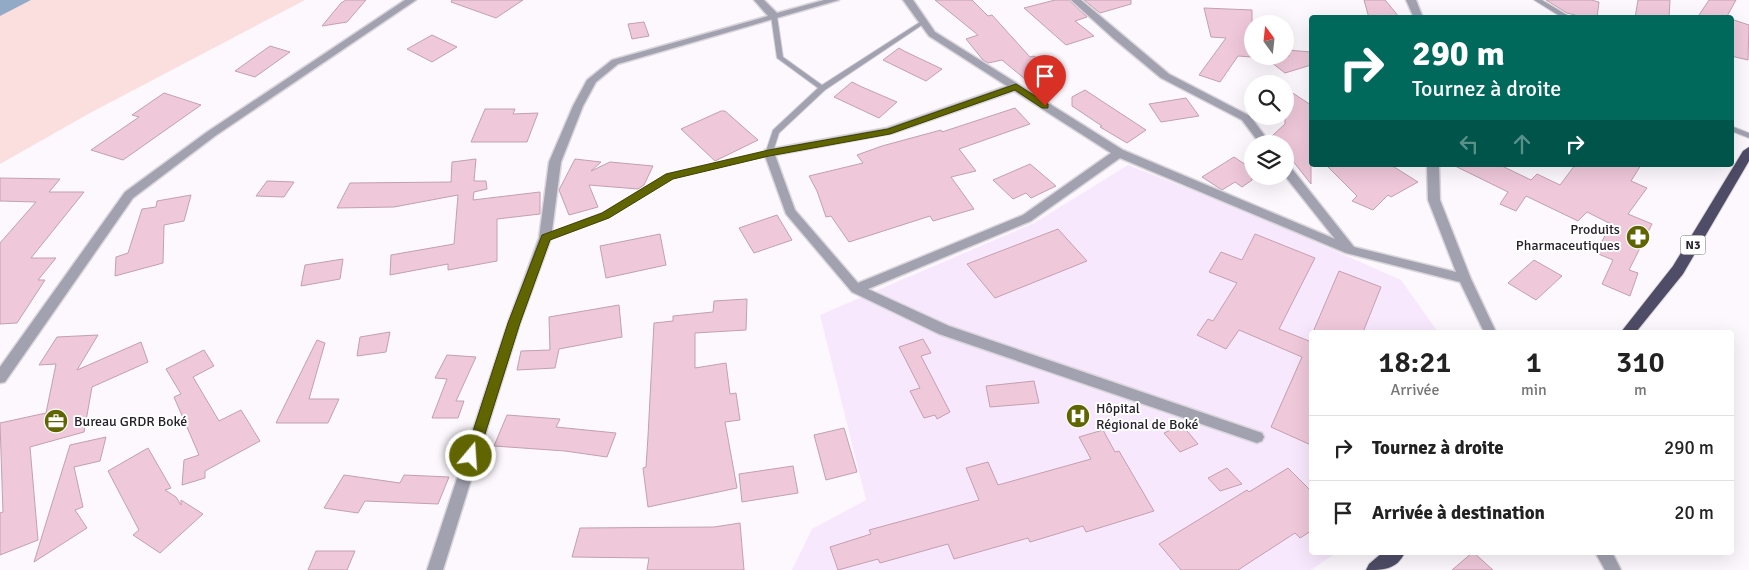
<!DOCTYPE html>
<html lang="fr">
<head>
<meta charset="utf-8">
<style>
  body { margin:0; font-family:Signika,sans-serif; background:#f6f6f6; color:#222; height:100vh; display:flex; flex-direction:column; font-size:19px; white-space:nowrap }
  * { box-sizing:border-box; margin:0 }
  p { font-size:16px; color:#767676 }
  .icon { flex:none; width:28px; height:28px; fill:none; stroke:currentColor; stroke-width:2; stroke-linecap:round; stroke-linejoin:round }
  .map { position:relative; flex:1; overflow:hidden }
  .details { position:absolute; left:1309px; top:330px; width:425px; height:225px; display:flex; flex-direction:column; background:#fff; border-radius:5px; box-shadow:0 5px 20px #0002 }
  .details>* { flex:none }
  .guide { position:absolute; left:1309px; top:15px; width:425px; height:152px; border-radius:5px; box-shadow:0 5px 20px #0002; background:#00695c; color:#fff; overflow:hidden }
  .needle { width:32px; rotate:345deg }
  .tools { position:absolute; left:1244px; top:15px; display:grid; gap:10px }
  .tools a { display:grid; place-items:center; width:50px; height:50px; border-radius:50%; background:#fff; box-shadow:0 5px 20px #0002; font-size:25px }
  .pin { position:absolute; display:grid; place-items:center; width:42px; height:42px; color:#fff; margin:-51px -21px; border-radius:50% 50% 50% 0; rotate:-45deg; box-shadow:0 0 5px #0007 }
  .pin .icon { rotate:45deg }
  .me { position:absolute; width:55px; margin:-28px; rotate:18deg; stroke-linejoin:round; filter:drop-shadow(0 0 4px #0008) }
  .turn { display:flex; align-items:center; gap:18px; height:105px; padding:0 20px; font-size:22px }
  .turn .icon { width:65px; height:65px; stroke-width:2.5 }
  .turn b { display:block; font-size:35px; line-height:42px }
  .lanes { display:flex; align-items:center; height:48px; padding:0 20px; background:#0003; justify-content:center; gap:25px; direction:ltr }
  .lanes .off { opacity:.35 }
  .eta { display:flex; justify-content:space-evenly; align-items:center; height:85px; text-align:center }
  .eta b { font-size:30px; font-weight:600; line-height:35px }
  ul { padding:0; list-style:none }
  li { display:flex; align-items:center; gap:15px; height:65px; padding:0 20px; border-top:1px solid #e0e0e0 }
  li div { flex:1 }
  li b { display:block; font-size:19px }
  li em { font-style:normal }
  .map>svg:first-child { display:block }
  .built { fill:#f8e8fd }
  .green { fill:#fbdfde }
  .water { fill:#93aac7 }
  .building { fill:#efc8da; stroke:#c2a0b0 }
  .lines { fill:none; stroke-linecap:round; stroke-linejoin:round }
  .service-casing { stroke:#dbd5dc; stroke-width:2 }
  .minor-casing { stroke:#dbd5dc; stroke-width:3 }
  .trunk-casing { stroke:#dbd5dc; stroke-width:2 }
  .service { fill:#a1a1b0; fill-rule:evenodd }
  .minor { fill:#a1a1b0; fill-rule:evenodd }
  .trunk { fill:#4e4c66; fill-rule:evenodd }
  .route { fill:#606502; stroke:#3e4201 }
  .labels { text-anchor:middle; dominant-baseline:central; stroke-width:4; stroke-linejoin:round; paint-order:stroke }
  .shield { fill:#fff; stroke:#68636b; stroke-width:1 }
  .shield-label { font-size:12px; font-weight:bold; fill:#28202b }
  .poi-label { font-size:14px; fill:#28202b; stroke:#fff; text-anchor:start }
</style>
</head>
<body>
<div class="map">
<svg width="1749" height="570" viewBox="0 0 1749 570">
  <rect width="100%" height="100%" fill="#fdf8fe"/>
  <polygon class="built" points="1128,165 1245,211 1401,280 1438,332 1311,332 1311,552 1336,553 1311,570 792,570 812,529 866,500 820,315 1034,223"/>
  <polygon class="green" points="31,0 305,0 90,113 0,164 0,15"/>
  <polygon class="water" points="0,0 31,0 0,16"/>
  <g class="building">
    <polygon points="346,0 366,0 347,22 322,26 341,3"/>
    <polygon points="452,0 523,0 496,18 451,2"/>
    <polygon points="935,0 972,0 988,16 992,15 1030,57 1034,56 1057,74 1031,84 1002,60 988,63 983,60 966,39 978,35"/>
    <polygon points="1055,0 1069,0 1087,17 1075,21 1094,36 1066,45 1024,8"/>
    <polygon points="1084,0 1131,0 1131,4 1100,13"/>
    <polygon points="1364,0 1385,0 1400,18 1369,18"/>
    <polygon points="1546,0 1591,0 1599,2 1597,18 1586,18 1567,13"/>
    <polygon points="1638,0 1670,0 1669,18 1635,18"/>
    <polygon points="1709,0 1736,0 1726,18 1697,18"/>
    <polygon points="1204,8 1252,10 1252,57 1238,56 1220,82 1199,75 1226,38 1211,37"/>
    <polygon points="1731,19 1749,25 1748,60 1731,56"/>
    <polygon points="644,22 649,36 632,39 628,24"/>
    <polygon points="432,35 457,47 432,62 407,49"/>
    <polygon points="270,46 290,52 255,77 235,71"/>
    <polygon points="899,48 904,51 942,69 926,81 883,60"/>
    <polygon points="1287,50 1311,52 1311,65 1285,73 1263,56 1289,56"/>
    <polygon points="852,82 862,87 897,102 879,118 834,97"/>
    <polygon points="1285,88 1311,105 1311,184 1285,151 1285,144 1279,144 1272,136 1285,124"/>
    <polygon points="1085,90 1146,130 1127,143 1100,127 1102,126 1072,106 1072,97"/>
    <polygon points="164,93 201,105 123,160 91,150 139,117 132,115"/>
    <polygon points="1186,98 1199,116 1161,122 1149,104"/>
    <polygon points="1015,108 1030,124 959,149 976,171 951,177 974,209 933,221 930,216 849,242 831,216 826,217 817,191 809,176 863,163 857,155 882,146 941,130 942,132"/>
    <polygon points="485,109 515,109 513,114 538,113 527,142 471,142"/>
    <polygon points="721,111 725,111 758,140 715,161 681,129"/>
    <polygon points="1234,157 1252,169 1252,180 1242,187 1235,182 1222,190 1202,177"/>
    <polygon points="476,159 474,181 486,181 487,189 474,192 473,200 540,192 540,214 497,219 497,261 448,270 448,264 390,275 391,255 454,244 458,195 394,207 337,208 350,183 451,182 452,162"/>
    <polygon points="575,159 601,162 591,171 610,162 653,166 644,185 638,189 589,185 598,207 569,215 559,190"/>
    <polygon points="1030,164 1056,186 1031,198 1026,193 1013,199 993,180"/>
    <polygon points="1326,165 1391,165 1418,182 1391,197 1388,195 1373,210 1352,201 1357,196"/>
    <polygon points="1453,165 1500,165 1531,180 1537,174 1560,185 1575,165 1641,165 1631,181 1647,188 1628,214 1652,224 1629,270 1638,273 1630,296 1602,284 1613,260 1596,253 1611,224 1587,212 1578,221 1526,196 1516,211 1500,204 1508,192"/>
    <polygon points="0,178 60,179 49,192 84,192 31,258 56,258 38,280 45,280 17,323 0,324 0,243 36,202 0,201"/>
    <polygon points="267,181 294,182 284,197 256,196"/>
    <polygon points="191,195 184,221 164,225 163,263 115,276 116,257 128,253 142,209 156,207 157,201"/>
    <polygon points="777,215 792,240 754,253 739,228"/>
    <polygon points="1058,229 1087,261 995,298 967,264"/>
    <polygon points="660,234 666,265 606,278 600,246"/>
    <polygon points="1255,234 1315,258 1279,329 1309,341 1311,336 1311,445 1271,427 1302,357 1239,330 1226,349 1197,335 1208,319 1213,321 1237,283 1209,272 1221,252 1242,260"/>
    <polygon points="343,259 340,279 301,286 305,265"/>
    <polygon points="1534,260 1562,276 1536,300 1508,283"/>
    <polygon points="1339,271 1381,287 1363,332 1313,332"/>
    <polygon points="747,299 746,330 695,333 695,368 726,363 730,394 736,393 740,420 725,422 737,488 648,507 643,468 646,467 648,436 654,323 673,321 673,316 713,312 714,301"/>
    <polygon points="619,305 622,337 559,349 555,368 517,370 521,351 550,350 549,317"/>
    <polygon points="390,332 386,352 357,356 360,337"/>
    <polygon points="98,335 77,370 141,342 148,362 92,387 84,432 30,447 38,540 0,555 0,513 3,512 0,423 46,413 56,364 39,365 57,337"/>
    <polygon points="923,339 931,353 921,356 950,412 937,419 935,415 924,418 910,391 920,388 899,347"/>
    <polygon points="317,340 325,343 309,399 339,399 328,423 276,423"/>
    <polygon points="204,350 214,366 193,377 219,421 241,410 260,441 205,471 205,478 182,485 184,460 199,455 174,397 181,394 166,369"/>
    <polygon points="447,355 476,357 456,401 464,401 458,418 432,418 447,379 435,378"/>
    <polygon points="1034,381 1039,403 990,407 986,386"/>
    <polygon points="507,415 560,419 556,427 616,433 607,457 565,451 494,446"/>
    <polygon points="1182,425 1198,444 1180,452 1164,433"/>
    <polygon points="844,428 857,472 826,480 814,435"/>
    <polygon points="1103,430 1115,452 1119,451 1154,511 1086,532 1083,526 1030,542 1028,538 954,559 948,544 880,563 878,559 838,570 830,547 871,534 869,530 979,500 966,468 988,462 998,485 1091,459 1079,437"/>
    <polygon points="106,437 100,461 74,467 83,507 75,510 87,528 34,562 70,445"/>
    <polygon points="148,448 171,488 165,490 176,497 181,505 181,500 203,514 160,553 133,535 139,530 108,471"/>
    <polygon points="793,466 798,493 742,502 739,474"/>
    <polygon points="1227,468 1242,484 1220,491 1208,478"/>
    <polygon points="1288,468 1311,491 1311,531 1300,538 1295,533 1238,570 1181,570 1159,544 1247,490 1249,492"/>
    <polygon points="344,475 400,483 404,475 449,477 438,504 365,501 358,513 324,508"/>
    <polygon points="740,523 744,570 647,570 649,558 572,557 580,528 714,527"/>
    <polygon points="316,551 355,551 347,570 308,570"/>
    <polygon points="1473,552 1493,570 1452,570"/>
  </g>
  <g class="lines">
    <g class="service-casing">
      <g id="service">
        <polygon points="1534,0 1542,0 1572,18 1563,18"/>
        <polygon points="774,14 777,16 783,57 822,85 920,22 922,21 925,23 825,90 779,133 772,155 672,178 608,217 548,240 542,240 541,238 542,236 602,213 667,174 766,151 773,130 818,88 777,58 771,16"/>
        <polygon points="1731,126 1749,133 1749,138 1731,131"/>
      </g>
    </g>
    <g class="minor-casing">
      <g id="minor">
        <polygon points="405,0 416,0 215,136 133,198 5,382 0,383 0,367 125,192 207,132"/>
        <polygon points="754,0 764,0 777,13 824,0 839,0 618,64 596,82 583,106 561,162 551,238 520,323 443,570 427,570 508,323 539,238 549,162 573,106 587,80 612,60 768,16"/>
        <path d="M903,0H913L935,32L1123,150L1335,239L1285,176V164L1289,165L1354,247L1456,272L1428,200L1427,165H1439L1440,200L1471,279L1496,332H1484L1460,282L1346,253L1120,158L1031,221L868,289L949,326L1262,433L1264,437L1262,441L1257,443L939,334L852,292L786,214L764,153L765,150L887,128L1007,86L929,36ZM1014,91L1111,153L1023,215L858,283L795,210L775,155L893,133Z"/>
        <polygon points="1071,0 1081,0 1169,74 1250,116 1271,144 1260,144 1242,120 1161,78 1114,39"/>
        <polygon points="1406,0 1416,0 1423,18 1414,18"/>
        <polygon points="1595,552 1612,552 1621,570 1605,570"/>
      </g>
    </g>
    <g class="trunk-casing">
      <g id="trunk">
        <polygon points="1749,147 1749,161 1683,274 1636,332 1621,332 1673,266 1743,151"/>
        <path d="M1383,552H1405C1397,570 1383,570 1366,570L1369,564Z"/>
      </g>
    </g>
    <use href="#service" class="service"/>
    <use href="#minor" class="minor"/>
    <use href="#trunk" class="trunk"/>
  </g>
  <polygon class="route" points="1016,84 1048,104 1048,108 1042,108 1015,90 890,134 769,156 673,179 609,218 550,240 520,323 478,456 476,460 471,462 467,460 465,456 508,323 542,235 602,213 666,174 769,150 888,129"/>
  <defs>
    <g id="pharmacy-disc" transform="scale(1.25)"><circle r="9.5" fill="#606502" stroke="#fff"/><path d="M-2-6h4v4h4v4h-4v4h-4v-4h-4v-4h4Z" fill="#fff"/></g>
    <g id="hospital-disc" transform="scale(1.25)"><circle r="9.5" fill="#606502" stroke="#fff"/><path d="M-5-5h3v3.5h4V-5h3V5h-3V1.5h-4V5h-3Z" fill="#fff"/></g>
    <g id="office-disc" transform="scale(1.25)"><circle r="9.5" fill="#606502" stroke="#fff"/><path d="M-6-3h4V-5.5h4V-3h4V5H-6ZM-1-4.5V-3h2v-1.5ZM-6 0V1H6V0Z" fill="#fff"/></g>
  </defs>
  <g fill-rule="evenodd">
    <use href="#pharmacy-disc" x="1638" y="237"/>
    <use href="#hospital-disc" x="1078" y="416"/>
    <use href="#office-disc" x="56" y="421"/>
  </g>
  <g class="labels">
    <rect class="shield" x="1680.5" y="235.5" width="25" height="19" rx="4"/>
    <g class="shield-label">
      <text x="1693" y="245">N3</text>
    </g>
    <g class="poi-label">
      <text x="1620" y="229" text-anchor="end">Produits<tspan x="1620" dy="16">Pharmaceutiques</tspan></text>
      <text x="1096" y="408">Hôpital<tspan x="1096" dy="16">Régional de Boké</tspan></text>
      <text x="74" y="421">Bureau GRDR Boké</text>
    </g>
  </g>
</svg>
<div class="tools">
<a><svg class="needle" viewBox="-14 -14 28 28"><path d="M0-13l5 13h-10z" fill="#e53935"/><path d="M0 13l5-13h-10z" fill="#767676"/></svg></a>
<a><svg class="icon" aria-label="search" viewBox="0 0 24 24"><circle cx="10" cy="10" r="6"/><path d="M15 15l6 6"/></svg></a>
<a><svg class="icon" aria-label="layers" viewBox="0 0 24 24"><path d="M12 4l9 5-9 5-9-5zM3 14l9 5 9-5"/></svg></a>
</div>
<div class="pin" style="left:1045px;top:106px;background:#d93025"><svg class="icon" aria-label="arrive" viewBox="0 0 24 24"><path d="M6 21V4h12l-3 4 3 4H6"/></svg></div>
<svg class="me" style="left:471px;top:456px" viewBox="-20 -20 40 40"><circle r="17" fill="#606502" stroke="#fff" stroke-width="3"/><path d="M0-11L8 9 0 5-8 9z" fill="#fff"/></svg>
<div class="guide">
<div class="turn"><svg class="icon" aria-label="right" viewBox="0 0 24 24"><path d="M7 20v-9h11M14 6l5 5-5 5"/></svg><div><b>290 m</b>Tournez à droite</div></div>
<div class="lanes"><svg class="icon off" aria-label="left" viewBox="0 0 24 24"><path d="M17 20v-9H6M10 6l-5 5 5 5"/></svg><svg class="icon off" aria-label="ahead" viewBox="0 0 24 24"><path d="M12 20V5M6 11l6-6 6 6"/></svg><svg class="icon" aria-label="right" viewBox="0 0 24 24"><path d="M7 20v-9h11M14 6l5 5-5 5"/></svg></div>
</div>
<section class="details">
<div class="eta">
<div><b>18:21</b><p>Arrivée</p></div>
<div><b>1</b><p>min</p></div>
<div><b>310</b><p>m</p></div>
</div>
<ul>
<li><svg class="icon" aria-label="right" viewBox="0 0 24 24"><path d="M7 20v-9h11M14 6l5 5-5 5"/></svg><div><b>Tournez à droite</b></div><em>290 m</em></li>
<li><svg class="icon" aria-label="arrive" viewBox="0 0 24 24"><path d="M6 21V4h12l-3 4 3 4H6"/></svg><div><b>Arrivée à destination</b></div><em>20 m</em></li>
</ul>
</section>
</div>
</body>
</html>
